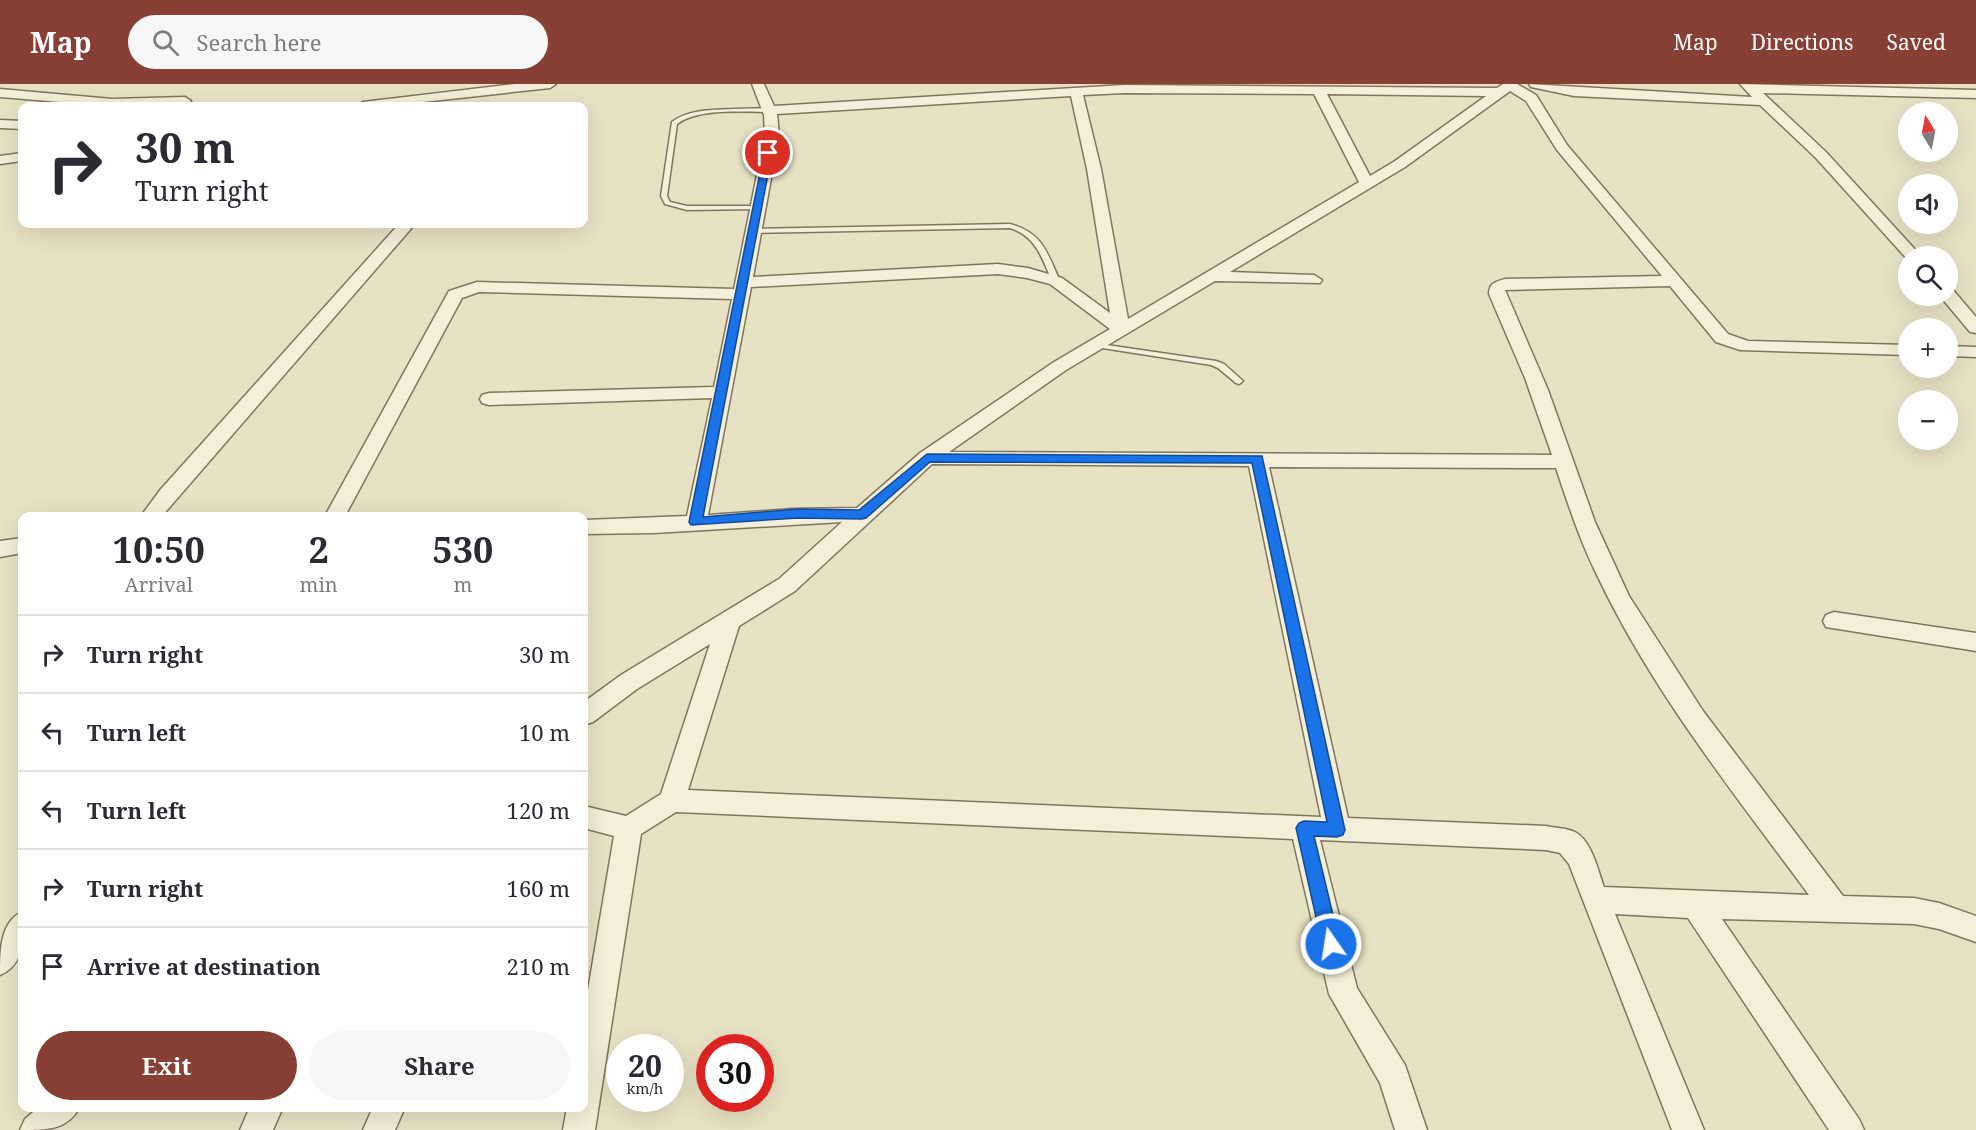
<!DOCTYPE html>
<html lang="en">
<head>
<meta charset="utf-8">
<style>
  body { margin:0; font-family:"Noto Serif",serif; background:#f7f7f7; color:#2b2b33; height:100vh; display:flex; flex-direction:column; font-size:22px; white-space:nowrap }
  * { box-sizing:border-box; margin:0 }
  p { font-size:20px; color:#7c7c81 }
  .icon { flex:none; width:33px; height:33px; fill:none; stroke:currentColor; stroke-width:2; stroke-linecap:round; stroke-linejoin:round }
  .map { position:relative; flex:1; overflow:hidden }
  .details { position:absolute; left:18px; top:428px; width:570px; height:600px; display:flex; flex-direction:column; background:#fff; border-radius:12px; box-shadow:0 6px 24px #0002 }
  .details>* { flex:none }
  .guide { position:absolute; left:18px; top:18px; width:570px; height:126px; border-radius:12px; box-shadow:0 6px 24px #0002; background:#fff; color:#2b2b33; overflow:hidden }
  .needle { width:39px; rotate:350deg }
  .buttons { position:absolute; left:1898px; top:18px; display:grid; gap:12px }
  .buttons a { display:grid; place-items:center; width:60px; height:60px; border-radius:50%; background:#fff; box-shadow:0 6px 24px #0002; font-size:30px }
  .speed { position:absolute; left:606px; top:950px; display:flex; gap:12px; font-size:30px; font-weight:700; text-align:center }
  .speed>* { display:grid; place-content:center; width:78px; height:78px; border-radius:50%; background:#fff; box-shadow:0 6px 24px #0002; line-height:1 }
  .speed small { font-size:15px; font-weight:400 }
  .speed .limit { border:9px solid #d22; background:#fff; color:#111 }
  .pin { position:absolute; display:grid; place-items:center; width:51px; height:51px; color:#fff; margin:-26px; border:3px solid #fff; border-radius:50%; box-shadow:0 2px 6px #0007 }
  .me { position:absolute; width:66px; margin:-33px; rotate:347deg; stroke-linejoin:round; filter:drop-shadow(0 0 4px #0008) }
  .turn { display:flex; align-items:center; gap:21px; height:126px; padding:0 18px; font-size:27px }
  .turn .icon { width:78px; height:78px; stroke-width:2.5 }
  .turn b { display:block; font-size:42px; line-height:51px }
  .eta { display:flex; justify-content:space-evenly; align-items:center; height:102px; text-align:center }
  .eta b { font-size:36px; font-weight:700; line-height:42px }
  .action { display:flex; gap:12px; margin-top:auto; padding:12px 18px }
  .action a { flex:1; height:69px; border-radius:36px; background:#883f35; color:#fff; font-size:24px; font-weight:700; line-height:69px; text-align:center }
  .action a+a { background:#f7f7f7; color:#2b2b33 }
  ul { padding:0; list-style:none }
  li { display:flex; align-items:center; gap:18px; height:78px; padding:0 18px; border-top:2px solid #e1e1e2 }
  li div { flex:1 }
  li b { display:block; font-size:22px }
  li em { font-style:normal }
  header { display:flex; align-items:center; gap:36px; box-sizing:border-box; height:84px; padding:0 30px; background:#883f35; color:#fff }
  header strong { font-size:28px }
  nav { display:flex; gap:33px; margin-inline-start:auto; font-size:21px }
  .search { width:420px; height:54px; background:#f7f7f7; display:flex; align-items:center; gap:15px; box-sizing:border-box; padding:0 21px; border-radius:33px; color:#7c7c81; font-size:22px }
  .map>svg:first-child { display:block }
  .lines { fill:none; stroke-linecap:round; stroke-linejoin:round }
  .lane-casing { stroke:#81755e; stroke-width:3 }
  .street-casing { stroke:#81755e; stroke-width:3 }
  .lane { fill:#f4efd8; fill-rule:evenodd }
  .street { fill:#f4efd8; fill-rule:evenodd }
  .route { fill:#1a73e8; stroke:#114b97; stroke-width:1.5 }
</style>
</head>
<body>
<header>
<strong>Map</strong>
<div class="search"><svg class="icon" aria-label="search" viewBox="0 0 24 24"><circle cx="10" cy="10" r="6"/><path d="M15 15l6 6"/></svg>Search here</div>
<nav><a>Map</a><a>Directions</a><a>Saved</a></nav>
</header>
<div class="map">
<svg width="1976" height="1046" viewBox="0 0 1976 1046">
  <rect width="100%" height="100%" fill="#e8e2c5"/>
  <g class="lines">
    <g class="lane-casing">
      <g id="lane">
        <path d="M734,25L770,24L773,26L770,28C743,28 699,24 677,40L667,112L670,118L687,122H757L760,124L759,125L687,126L665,120L661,112L672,38C689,25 713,26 734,25Z"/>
        <path d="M1010,140C1043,149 1047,169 1060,197L1059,199L1052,197C1042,174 1036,152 1010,144L753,149L749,147L753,145Z"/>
        <polygon points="1093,259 1216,277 1224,280 1243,297 1239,300 1236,299 1218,284 1211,281 1096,263 1092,261"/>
      </g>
    </g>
    <g class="street-casing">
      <g id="street">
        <polygon points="515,0 556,0 550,4 386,22 356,22 363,18"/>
        <path d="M752,0H764L774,22L1124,1L1497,4L1503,0H1517L1536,11L1567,61L1728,250L1748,257L1908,261V271L1740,266L1716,258L1670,202L1505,206L1548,306L1595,438L1629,512L1703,627L1843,812L1914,814L1939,819L1976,832V858L1939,845L1914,840L1722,835L1859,1035L1864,1046H1829L1688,834L1615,830L1704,1046H1672L1569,780L1560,769L1546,766L1320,756L1357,904L1405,981L1427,1046H1395L1380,999L1329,910L1293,755L676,728L641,750L595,1046H563L567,1023H584V930L614,752L584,744V722L626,732L661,710L710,560L637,605L593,638L584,641V618L621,591L779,495L842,438L654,449L584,450V436L687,432L712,314L489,321L482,319L480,315L482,311L489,309L714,303L732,215L479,208L462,214L345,432H325L449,207L477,198L734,205L765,51L764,31ZM1510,7L1526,17L1557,66L1662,192L1505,195C1495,198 1489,199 1489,210L1525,294L1552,371L949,368L1066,286L1215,197L1320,199L1322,196L1314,191L1230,188L1405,83ZM1124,9L1314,10L1359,98L1128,235L1101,85L1083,11ZM1327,10L1486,12L1395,77L1370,92ZM1071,12L1087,85L1110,229L1062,194L1028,184L998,180L753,193L779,51L777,30ZM998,190L1027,194L1050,200L1110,245L1054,278L920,369L857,424L792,425L708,431L751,203ZM932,380L1249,382L1321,733L688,706L739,542L795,507ZM1269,383L1556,384C1568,420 1580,457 1597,491C1652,607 1733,708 1809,811L1604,803C1598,787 1592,757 1575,748C1566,744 1555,744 1546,742L1348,734Z"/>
        <polygon points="1529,0 1752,13 1740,0 1976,6 1976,14 1763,9 1826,68 1921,172 1908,172 1908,176 1816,74 1760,21 1574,12 1531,3"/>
        <polygon points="0,5 112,15 185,13 191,17 185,21 108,22 0,13"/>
        <polygon points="0,36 22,37 22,45 0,44"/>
        <polygon points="22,69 22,77 0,80 0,72"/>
        <polygon points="399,140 415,140 162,432 141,432 161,405"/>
        <polygon points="1947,205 1953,206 1976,233 1976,249 1970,248 1940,212 1947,212"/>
        <polygon points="1947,262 1976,263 1976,273 1947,272"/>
        <polygon points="22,454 22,469 0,473 0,457"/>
        <polygon points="1834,528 1976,549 1976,567 1826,543 1823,537 1826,531"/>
        <path d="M22,828C25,851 25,881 0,891C0,867 0,838 22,828Z"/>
        <path d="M39,1023H80C67,1046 48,1046 20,1046L25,1035Z"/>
        <polygon points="250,1023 283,1023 273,1046 240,1046"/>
        <polygon points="373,1023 405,1023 395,1046 363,1046"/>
      </g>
    </g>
    <use href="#lane" class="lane"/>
    <use href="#street" class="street"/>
  </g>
  <polygon class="route" points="768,67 772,69 703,433 798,425 859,426 927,370 1262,372 1345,746 1343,751 1337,753 1314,752 1340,860 1337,866 1331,869 1325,866 1322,860 1296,744 1299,739 1304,737 1327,738 1252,379 930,378 866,434 862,435 798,434 691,441 689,438 764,69"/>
</svg>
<div class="buttons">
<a><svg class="needle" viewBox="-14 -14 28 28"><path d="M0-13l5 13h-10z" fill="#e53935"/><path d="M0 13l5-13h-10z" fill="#7c7c81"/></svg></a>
<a><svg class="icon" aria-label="sound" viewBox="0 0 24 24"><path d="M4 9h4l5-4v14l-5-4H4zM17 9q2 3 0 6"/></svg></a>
<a><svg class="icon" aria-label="search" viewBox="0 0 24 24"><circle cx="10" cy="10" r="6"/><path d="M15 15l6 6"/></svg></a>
<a>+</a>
<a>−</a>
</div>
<div class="speed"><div>20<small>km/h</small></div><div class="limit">30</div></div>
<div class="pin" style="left:768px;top:69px;background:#d93025"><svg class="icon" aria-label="arrive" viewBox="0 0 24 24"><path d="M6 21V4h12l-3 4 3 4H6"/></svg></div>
<svg class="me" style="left:1331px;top:860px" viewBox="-20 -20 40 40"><circle r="17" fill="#1a73e8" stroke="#fff" stroke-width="3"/><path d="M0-11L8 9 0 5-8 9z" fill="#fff"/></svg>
<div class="guide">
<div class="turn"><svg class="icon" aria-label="right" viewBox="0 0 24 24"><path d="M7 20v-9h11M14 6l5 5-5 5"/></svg><div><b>30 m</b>Turn right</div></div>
</div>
<section class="details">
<div class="eta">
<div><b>10:50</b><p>Arrival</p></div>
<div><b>2</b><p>min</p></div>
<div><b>530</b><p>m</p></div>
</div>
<ul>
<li><svg class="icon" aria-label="right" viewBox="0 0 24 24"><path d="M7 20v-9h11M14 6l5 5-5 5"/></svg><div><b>Turn right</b></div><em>30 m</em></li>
<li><svg class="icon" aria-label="left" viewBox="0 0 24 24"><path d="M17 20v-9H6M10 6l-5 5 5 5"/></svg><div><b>Turn left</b></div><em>10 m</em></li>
<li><svg class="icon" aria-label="left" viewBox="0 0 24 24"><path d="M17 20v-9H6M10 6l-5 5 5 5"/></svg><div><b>Turn left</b></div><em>120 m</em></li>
<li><svg class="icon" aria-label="right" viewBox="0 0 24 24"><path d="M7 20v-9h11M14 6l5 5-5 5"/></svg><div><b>Turn right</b></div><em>160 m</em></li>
<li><svg class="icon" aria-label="arrive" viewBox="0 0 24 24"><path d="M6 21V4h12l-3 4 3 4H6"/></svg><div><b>Arrive at destination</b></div><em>210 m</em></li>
</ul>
<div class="action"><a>Exit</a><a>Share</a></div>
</section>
</div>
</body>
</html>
